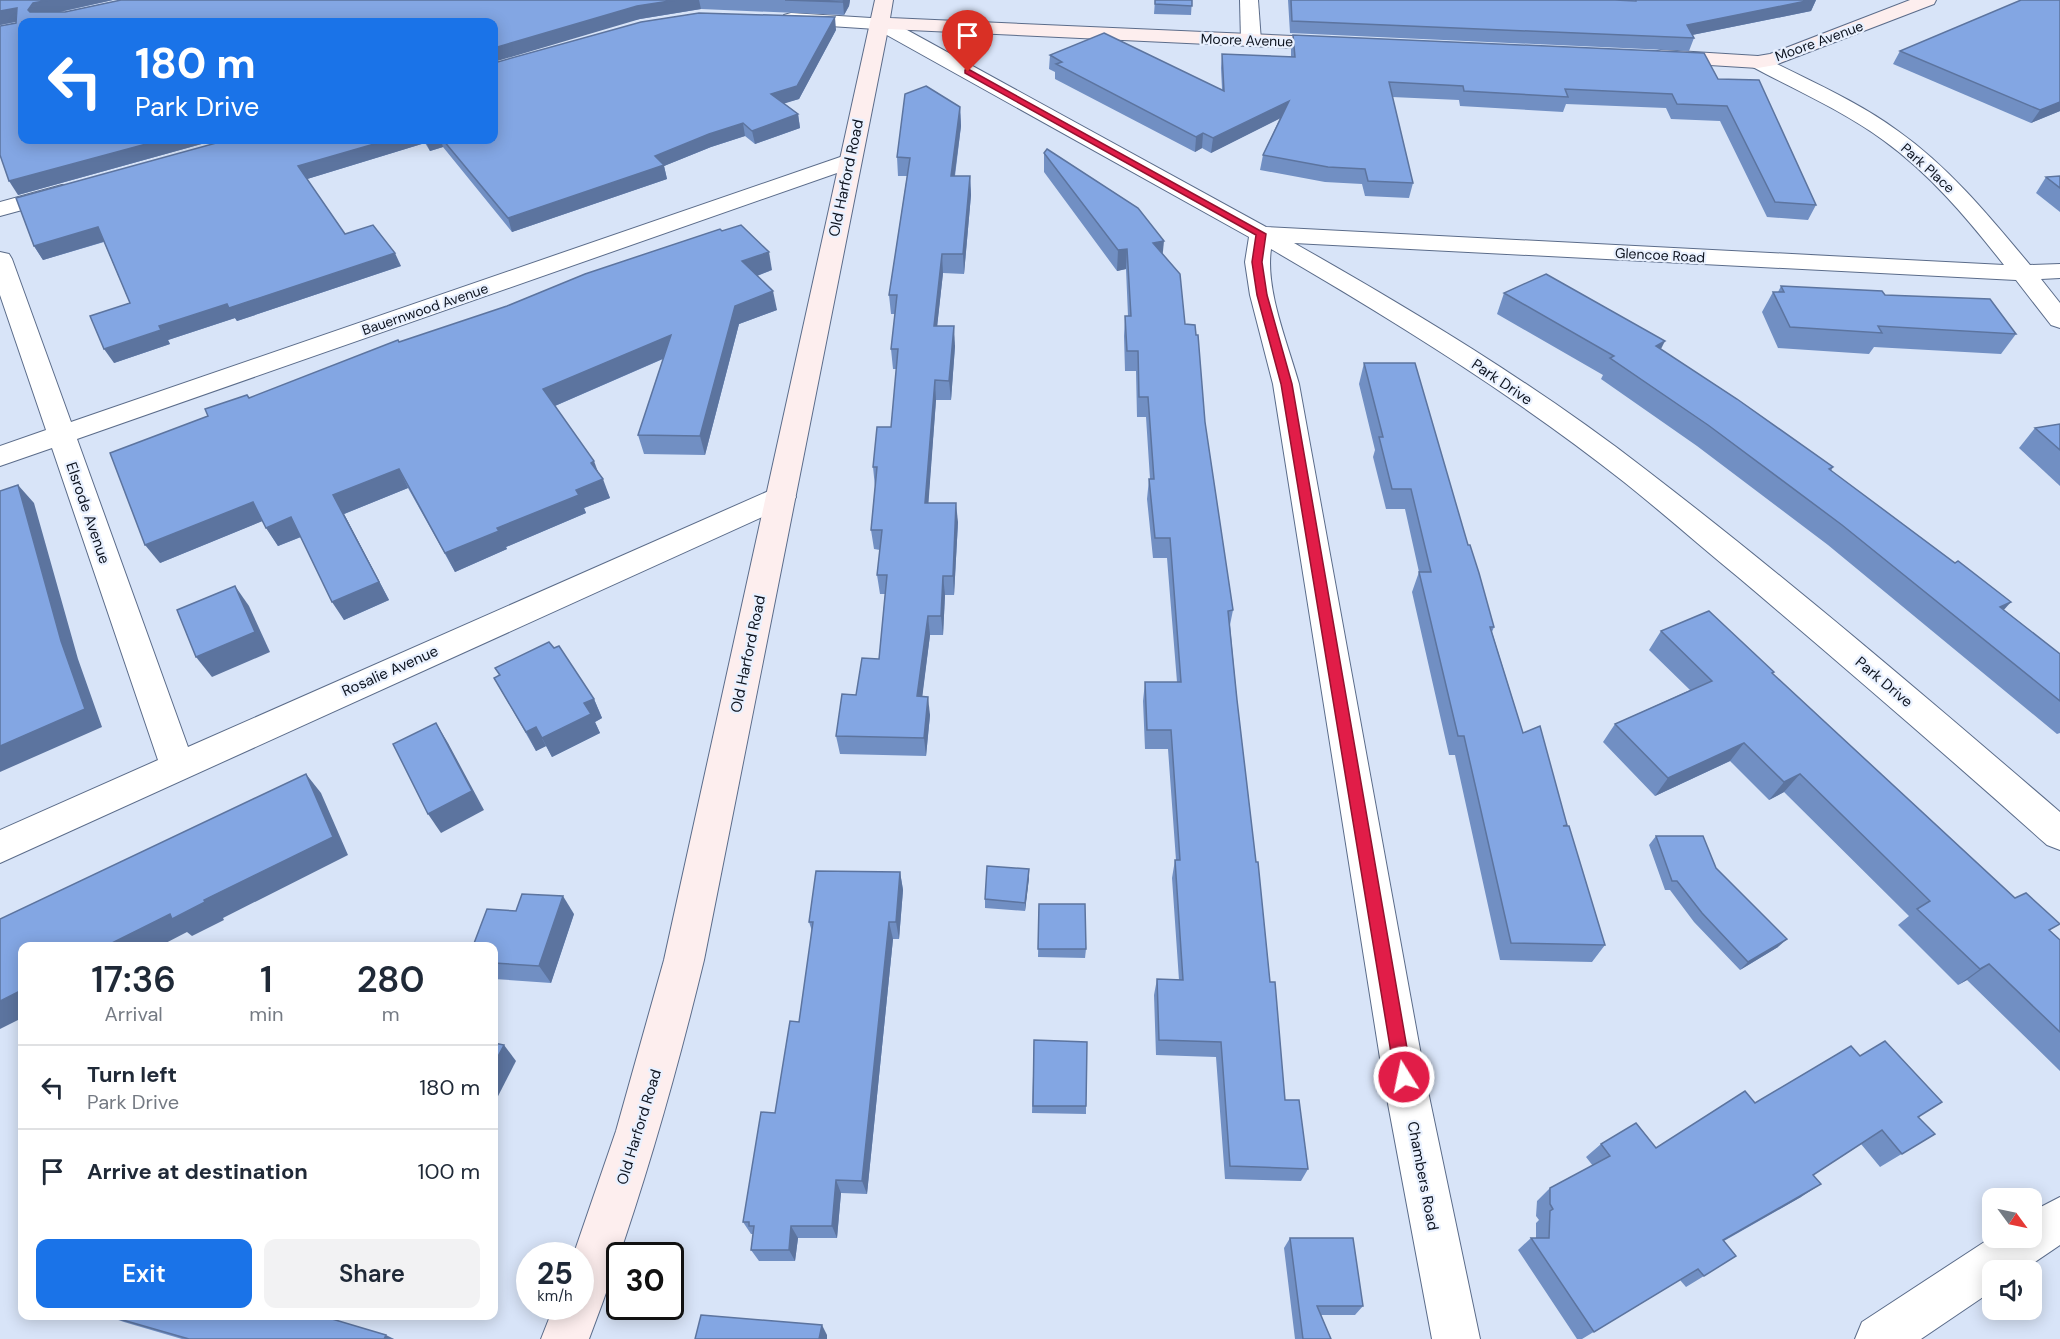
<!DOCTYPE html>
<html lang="en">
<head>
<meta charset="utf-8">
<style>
  body { margin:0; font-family:"DM Sans",sans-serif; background:#f2f2f3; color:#1f2937; height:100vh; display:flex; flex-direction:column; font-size:22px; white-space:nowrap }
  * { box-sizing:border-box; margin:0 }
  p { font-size:20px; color:#747a83 }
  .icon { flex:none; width:33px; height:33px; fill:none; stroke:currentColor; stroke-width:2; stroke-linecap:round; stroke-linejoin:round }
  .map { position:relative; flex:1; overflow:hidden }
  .side { position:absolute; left:18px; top:942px; width:480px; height:378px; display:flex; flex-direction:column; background:#fff; border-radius:12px; box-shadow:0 3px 15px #0003 }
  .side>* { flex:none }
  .hud { position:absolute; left:18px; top:18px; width:480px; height:126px; border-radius:12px; box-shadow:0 3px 15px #0003; background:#1a73e8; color:#fff; overflow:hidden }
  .needle { width:39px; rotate:123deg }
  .tools { position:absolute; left:1982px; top:1188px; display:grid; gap:12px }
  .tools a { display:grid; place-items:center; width:60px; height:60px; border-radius:12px; background:#fff; box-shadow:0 3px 15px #0003; font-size:30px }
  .speed { position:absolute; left:516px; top:1242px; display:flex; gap:12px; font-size:30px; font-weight:700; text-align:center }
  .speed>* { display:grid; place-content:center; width:78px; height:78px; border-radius:50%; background:#fff; box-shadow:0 3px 15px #0003; line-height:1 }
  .speed small { font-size:15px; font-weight:400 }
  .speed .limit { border:3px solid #111; border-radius:9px; background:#fff; color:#111 }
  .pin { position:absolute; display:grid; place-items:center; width:51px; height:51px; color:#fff; margin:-62px -26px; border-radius:50% 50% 50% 0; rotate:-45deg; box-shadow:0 0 6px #0007 }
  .pin .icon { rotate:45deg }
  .me { position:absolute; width:66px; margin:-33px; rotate:350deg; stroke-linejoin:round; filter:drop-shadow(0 0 4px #0008) }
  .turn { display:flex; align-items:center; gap:21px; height:126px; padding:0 18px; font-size:27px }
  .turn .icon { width:78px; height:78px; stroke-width:2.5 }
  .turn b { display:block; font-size:42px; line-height:51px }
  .eta { display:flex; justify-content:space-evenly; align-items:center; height:102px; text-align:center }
  .eta b { font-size:36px; font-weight:600; line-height:42px }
  .cta { display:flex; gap:12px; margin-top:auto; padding:12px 18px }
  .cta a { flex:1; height:69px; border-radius:12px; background:#1a73e8; color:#fff; font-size:24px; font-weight:600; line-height:69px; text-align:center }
  .cta a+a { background:#f2f2f3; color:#1f2937 }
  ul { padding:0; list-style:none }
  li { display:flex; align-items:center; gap:18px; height:84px; padding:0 18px; border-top:2px solid #e0e1e3 }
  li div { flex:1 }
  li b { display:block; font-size:22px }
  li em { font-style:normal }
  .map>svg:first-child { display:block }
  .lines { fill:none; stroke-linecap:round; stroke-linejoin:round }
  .street-casing { stroke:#5b6c8a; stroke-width:2 }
  .secondary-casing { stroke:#5b6c8a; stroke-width:2 }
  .street { fill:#fff; fill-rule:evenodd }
  .secondary { fill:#fdeeee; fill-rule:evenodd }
  .wall { fill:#718fc3 }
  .shaded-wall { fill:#5c749f }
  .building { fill:#83a6e3; stroke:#5c749f; stroke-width:1.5 }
  .route { fill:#e11d48; stroke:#92132f; stroke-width:1.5 }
  .labels { text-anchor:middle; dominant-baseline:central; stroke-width:4.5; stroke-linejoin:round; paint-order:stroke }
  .far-street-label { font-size:14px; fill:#0d131f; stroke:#e9f1ff }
  .street-label { font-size:15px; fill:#0d131f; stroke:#e9f1ff }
</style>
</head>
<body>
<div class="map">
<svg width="2060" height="1339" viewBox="0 0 2060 1339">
  <rect width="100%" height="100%" fill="#d8e4f8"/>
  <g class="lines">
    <g class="street-casing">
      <g id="street">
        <polygon points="1240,0 1258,0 1261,41 1258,45 1244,45 1241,41"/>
        <path d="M791,13L887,19L1266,227L2004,265C1968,219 1930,174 1883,140C1842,110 1795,90 1751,66L1748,62L1751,58H1765C1810,81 1857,101 1898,131C1949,167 1990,217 2030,265L2060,264V278L2041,279L2060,303V328L2051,325L2016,280L1294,243C1414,311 1535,384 1645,469C1787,578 1924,695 2060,812V850L2047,845C1945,754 1842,665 1738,577C1700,546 1663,513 1624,482C1514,395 1393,320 1271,249C1265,290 1288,344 1299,384L1425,1077L1480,1339H1432L1383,1077L1273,384L1250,295L1245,262L1249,237L876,29L784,23L782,19L784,15Z"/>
        <polygon points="849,154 857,156 860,161 857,166 77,439 188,747 771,490 781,487 791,490 796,497 791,504 0,863 0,830 158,760 52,448 0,466 0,446 46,430 0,295 0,252 9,254 12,259 71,422"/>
        <polygon points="62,185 70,187 73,192 70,197 0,216 0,202"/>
        <polygon points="2060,1197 2060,1245 2023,1270 1992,1270 1992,1291 1921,1339 1855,1339 1862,1322 1992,1237 2031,1238 2031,1212"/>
      </g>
    </g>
    <g class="secondary-casing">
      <g id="secondary">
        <path d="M875,0H893L890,18L1337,38L1344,40L1347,44L1344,48L1337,50L888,29L704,960C673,1088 636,1216 589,1339H541L554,1306H580V1256H573L616,1131L664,960Z"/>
        <polygon points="1910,0 1936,0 1934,4 1775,65 1758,68 1661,62 1654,60 1651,56 1654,52 1661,50 1758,56 1770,54"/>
      </g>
    </g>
    <use href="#street" class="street"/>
    <use href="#secondary" class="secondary"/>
  </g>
  <g class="wall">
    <polygon points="0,0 113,0 60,12 65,12 121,0 850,0 849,6 844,15 701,9 640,19 22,140 216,140 18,195 16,22 0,25"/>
    <polygon points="1155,0 1192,0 1191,15 1154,14"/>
    <polygon points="1288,0 1816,0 1811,11 1692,35 1694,38 1689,51 1290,33"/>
    <polygon points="2060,0 2060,111 2031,123 1893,64 1900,51"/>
    <polygon points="836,30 799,99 784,103 798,114 800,128 755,144 745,136 711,147 664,166 667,179 512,232 443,147 430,151 425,143 307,179 345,234 401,266 237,321 235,318 168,340 170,344 114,363 130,303 104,242 43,260 34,246 227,140 494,140"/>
    <polygon points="1293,35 1718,79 1816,205 1808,220 1767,217 1720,121 1671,119 1666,108 1566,104 1563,112 1460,106 1459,100 1392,97 1413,183 1409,198 1365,196 1362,184 1325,182 1260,170 1263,155 1280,118 1211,153 1202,148 1195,152 1055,79 1055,72 1049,69 1050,55 1222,89 1221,68 1222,54 1291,57 1291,49"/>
    <polygon points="960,107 961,126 955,176 970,176 971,195 964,274 943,273 937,326 955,346 951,400 936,400 928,503 958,522 954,595 945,595 943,635 930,635 922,696 930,715 926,756 840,754 836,736 856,695 879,659 885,594 880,594 877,575 880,550 874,549 871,530 875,487 873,467 891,427 897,369 893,369 891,349 895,314 891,314 889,295 907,176 898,176 897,157"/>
    <polygon points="1044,153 1163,254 1185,324 1205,422 1233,610 1230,625 1237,700 1270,982 1285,1100 1308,1169 1301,1181 1225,1179 1216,1057 1156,1055 1154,995 1157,979 1179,980 1172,878 1175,860 1176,860 1168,749 1145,749 1143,701 1145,682 1177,682 1167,558 1153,558 1147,499 1149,479 1150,479 1146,417 1137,417 1136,371 1125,371 1124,336 1125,316 1128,316 1126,269 1117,271 1044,172"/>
    <polygon points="2060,176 2060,212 2036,193 2046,177"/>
    <polygon points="772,270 757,276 777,310 739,324 705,455 644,454 638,435 663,359 555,406 599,473 610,498 584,508 586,513 506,547 507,549 455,572 408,488 344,514 389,600 344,620 301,537 278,546 262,521 160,563 208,416 249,398 399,342"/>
    <polygon points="1781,286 1885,295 2016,334 2001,354 1874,347 1869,354 1778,348 1762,312 1773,292 1778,292"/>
    <polygon points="1504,293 1661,350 1833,467 1831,471 2004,610 2060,654 2060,733 2057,734 1828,545 1697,446 1601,379 1603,375 1497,314"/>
    <polygon points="1364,363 1468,545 1494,627 1492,632 1523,733 1567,825 1566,826 1605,945 1592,962 1500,960 1455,755 1449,755 1412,592 1419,572 1405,509 1386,509 1373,457 1375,450 1359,384"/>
    <polygon points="2060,424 2060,486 2019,448 2035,428"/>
    <polygon points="1661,631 1773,674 2060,940 2060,1071 1967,980 1958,985 1898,925 1909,916 1784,792 1769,800 1730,761 1655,796 1603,742 1615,724 1690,690 1649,650"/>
    <polygon points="495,668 594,699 602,718 595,722 600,733 552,757 546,746 536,751 494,678 499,675"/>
    <polygon points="1656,836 1716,868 1778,947 1740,970 1694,922 1670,890 1665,890 1649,845"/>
    <polygon points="900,872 903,890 899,939 893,939 867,1194 841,1193 837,1238 798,1238 795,1261 759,1261 751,1250 753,1234 751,1234 743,1222 775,1113 799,1022 812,931 809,922"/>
    <polygon points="1029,878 1025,911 985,908 985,899"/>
    <polygon points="1039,904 1086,949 1085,958 1038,957"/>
    <polygon points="574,914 551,983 494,979 494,946"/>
    <polygon points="1034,1040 1086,1106 1086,1114 1032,1113"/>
    <polygon points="1860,1056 1935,1134 1880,1167 1861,1144 1813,1175 1801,1197 1724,1241 1704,1276 1686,1287 1680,1280 1582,1339 1577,1339 1518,1250 1531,1238 1536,1238 1536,1223 1539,1220 1536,1216 1537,1201 1550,1188 1593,1166 1586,1157 1601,1144 1656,1148"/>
    <polygon points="1290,1238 1363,1306 1355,1315 1321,1315 1331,1339 1295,1339 1284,1248"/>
    <polygon points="107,1316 322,1316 394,1339 182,1339 124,1322"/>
  </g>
  <g class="shaded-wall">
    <polygon points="49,0 113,0 41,16 36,22 28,10 33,3"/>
    <polygon points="676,0 699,0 701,9 640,19 494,62 494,48 637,6"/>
    <polygon points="844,0 850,0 849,6 844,15 843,2"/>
    <polygon points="1802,0 1816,0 1811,11 1682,37 1687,25"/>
    <polygon points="17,8 24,20 0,25 0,11"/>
    <polygon points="835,17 836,30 799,99 773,107 771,94"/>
    <polygon points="1289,101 1287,115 1211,153 1213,138"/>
    <polygon points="2060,102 2060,111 2031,123 2040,110"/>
    <polygon points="960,107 961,126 952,195 951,176"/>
    <polygon points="798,114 800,128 755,144 752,131"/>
    <polygon points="743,123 745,136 711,147 664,166 667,179 512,232 508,218 655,156 709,134"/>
    <polygon points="1203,133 1202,148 1195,152 1196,137"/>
    <polygon points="161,140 216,140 18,195 9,181"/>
    <polygon points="388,140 424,140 425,143 304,180 298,166"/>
    <polygon points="425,140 441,140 443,147 430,151"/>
    <polygon points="970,176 971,195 964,274 963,254"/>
    <polygon points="98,227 106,241 43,260 34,246"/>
    <polygon points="1164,241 1162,261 1153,243"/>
    <polygon points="1127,249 1126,269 1117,271 1118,250"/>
    <polygon points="769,252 772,270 746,280 742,261"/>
    <polygon points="395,253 401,266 237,321 235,318 168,340 170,344 114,363 104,349 159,326 227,304"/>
    <polygon points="942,254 943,273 935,346 934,326"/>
    <polygon points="773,291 777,310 739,324 705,455 700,436 735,306"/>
    <polygon points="954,326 955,346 951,400 949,381"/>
    <polygon points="671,335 676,353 550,408 543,389"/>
    <polygon points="1665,341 1655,361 1656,346"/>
    <polygon points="935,380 936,400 927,523 925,503"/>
    <polygon points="594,461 601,480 591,463"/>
    <polygon points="399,469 408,488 344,514 389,600 344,620 332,602 333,495"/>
    <polygon points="603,479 610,498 584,508 586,513 506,547 507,549 455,572 445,553 576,490"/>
    <polygon points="18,485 34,503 78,659 102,727 0,772 0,746 61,641"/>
    <polygon points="253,502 265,520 160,563 145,545"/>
    <polygon points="956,503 958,522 954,595 953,576"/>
    <polygon points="291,517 303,536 278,546 266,528"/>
    <polygon points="943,576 945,595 943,635 941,616"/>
    <polygon points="235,586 249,606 270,652 212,677 196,657"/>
    <polygon points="2011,602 1993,622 2000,607"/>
    <polygon points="928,616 930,635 920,715 917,696"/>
    <polygon points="928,697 930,715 926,756 924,738"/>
    <polygon points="594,699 602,718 595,722 600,733 552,757 542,738 584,703"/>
    <polygon points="436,723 448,743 484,810 441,833 428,814"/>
    <polygon points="536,727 546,746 536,751 526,732"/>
    <polygon points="1744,743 1730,761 1655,796 1668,778"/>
    <polygon points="306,774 321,793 348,855 223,918 224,920 192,936 187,932 160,946 106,946 170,914 204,900"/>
    <polygon points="1800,774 1784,792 1769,800 1784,782"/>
    <polygon points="1029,869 1029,878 1025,911 1025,903"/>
    <polygon points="900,872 903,890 899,939 896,922"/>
    <polygon points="563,896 574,914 551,983 539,966"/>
    <polygon points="889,922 893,939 867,1194 862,1181"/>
    <polygon points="1787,939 1778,947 1740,970 1748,962"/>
    <polygon points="1989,964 1967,980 1958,985 1980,969"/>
    <polygon points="22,990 22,1018 0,1029 0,1001"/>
    <polygon points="504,1045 516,1061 494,1104 494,1064"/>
    <polygon points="836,1180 841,1193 837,1238 832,1226"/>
    <polygon points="1821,1184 1801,1197 1705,1251 1723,1240"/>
    <polygon points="791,1226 798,1238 795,1261 789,1250"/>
    <polygon points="822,1325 827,1335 827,1339 819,1339"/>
    <polygon points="386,1335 394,1339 384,1339"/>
  </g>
  <g class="building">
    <polygon points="0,0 49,0 33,3 28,10 30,12 65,12 121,0 676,0 637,6 494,48 494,22 22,22 22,140 161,140 9,181 0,155 0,26 16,23 17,8 0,11"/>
    <polygon points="785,0 844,0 843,2"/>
    <polygon points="1155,0 1192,0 1192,6 1155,4"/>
    <polygon points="1291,0 1615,0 1636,1 1636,0 1811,0 1687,25 1694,38 1292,21"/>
    <polygon points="2021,0 2060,0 2060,102 2040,110 1900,51"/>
    <polygon points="699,13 835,17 797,86 771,94 798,114 752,131 743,123 709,134 655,156 664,165 508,218 443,140 494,140 494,63 641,22"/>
    <polygon points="1104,33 1224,91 1222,54 1295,57 1293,35 1704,53 1718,79 1759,80 1816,205 1775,202 1727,106 1677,104 1672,94 1565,89 1568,97 1464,91 1463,86 1389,82 1413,183 1368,181 1365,169 1328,167 1263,155 1289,101 1213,138 1203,133 1196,137 1056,64 1062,62 1050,55"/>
    <polygon points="926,86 960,107 951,176 970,176 963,254 942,254 934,326 954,326 949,381 935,380 925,503 956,503 953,576 943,576 941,616 928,616 917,696 928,697 924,738 836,736 842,694 856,695 862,658 879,659 887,575 877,575 882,530 871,530 877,467 873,467 877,427 891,427 898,349 891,349 897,295 889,295 910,158 897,157 905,94"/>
    <polygon points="227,140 388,140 298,166 345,234 373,225 395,253 229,308 227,304 159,326 161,330 104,349 90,316 130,303 98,227 34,246 16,198"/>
    <polygon points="1047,149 1138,208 1164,241 1153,243 1180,274 1185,324 1195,325 1196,335 1198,335 1205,422 1233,610 1228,611 1237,700 1256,862 1258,862 1270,982 1275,982 1285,1100 1299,1100 1308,1169 1230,1166 1221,1042 1159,1040 1157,979 1183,980 1175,860 1180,860 1171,730 1147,730 1145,682 1181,682 1170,538 1155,538 1149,479 1154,479 1148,397 1139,397 1138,351 1127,351 1125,316 1131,316 1127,249 1118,250 1044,153"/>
    <polygon points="2060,176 2060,188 2046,177"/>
    <polygon points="741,225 769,252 742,261 773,291 735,306 700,436 638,435 671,335 543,389 594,461 591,463 603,479 576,490 579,495 497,528 499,531 445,553 399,469 333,495 379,582 332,602 291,517 266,528 253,502 145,545 110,453 208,416 205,409 247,395 249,398 398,340 399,342 507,306 585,274 720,229 722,231"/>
    <polygon points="1546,274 1665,341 1656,346 1737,399 1833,467 1829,469 1955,563 1958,561 2011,602 2000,607 2060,654 2060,701 1842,525 1708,425 1610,358 1614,356 1504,293"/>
    <polygon points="1781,286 1882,291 1885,295 1990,299 2016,334 1878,326 1882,333 1790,327 1773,292 1784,292"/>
    <polygon points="1364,363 1415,363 1468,545 1470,545 1479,573 1494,627 1490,627 1523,733 1540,726 1567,825 1563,826 1569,826 1605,945 1511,943 1464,736 1458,736 1419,572 1431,572 1411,489 1392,489 1379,437 1383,437"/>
    <polygon points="2060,424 2060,450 2035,428"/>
    <polygon points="18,485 61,641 85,709 0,746 0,491"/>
    <polygon points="235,586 255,632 196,657 177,610"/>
    <polygon points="1709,611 1774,672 1772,673 2015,898 2026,893 2060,924 2049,930 2060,940 2060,1032 1989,964 1980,969 1917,909 1930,901 1800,774 1784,782 1744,743 1668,778 1615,724 1712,681 1661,631"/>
    <polygon points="549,642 554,648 559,646 594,699 584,703 591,714 542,738 536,727 526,732 494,678 500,675 495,668"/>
    <polygon points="436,723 472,791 428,814 393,744"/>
    <polygon points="306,774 333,837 204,900 205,902 172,919 170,914 106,946 22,946 22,990 0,1001 0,919"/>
    <polygon points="1656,836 1703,836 1716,868 1787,939 1748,962 1702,913 1677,881 1672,881"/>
    <polygon points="987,866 1029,869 1025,903 985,899"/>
    <polygon points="816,871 900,872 896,922 889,922 862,1181 836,1180 832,1226 791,1226 789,1250 751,1250 754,1226 749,1226 749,1222 743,1222 761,1112 775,1113 790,1021 799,1022 813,922 809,922"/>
    <polygon points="522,894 563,896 539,966 494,963 494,946 473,946 487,909 516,911"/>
    <polygon points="1039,904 1085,904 1086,949 1038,949"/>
    <polygon points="1034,1040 1087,1042 1086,1106 1033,1106"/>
    <polygon points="1885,1041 1942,1102 1918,1117 1935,1134 1902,1154 1882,1130 1813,1175 1821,1184 1723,1240 1736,1256 1704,1276 1698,1269 1594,1332 1531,1238 1549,1238 1550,1211 1553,1209 1550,1204 1550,1188 1610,1156 1601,1144 1636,1123 1656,1148 1745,1091 1755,1103 1851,1046 1860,1056"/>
    <polygon points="494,1043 504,1045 494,1064"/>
    <polygon points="1290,1238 1353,1238 1363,1306 1317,1306 1331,1339 1303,1339"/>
    <polygon points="701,1315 822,1325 819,1339 695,1339"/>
    <polygon points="109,1316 322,1316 386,1335 384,1339 189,1339"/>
  </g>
  <polygon class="route" points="968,69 1266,234 1262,262 1267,295 1292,384 1412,1077 1410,1083 1404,1085 1397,1083 1395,1077 1281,384 1257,295 1252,262 1256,235 965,73 965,70"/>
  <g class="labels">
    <g class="far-street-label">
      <text transform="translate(1247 40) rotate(2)">Moore Avenue</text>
      <text transform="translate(1819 41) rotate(-20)">Moore Avenue</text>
      <text transform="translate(1928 168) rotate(42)">Park Place</text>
      <text transform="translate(1660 255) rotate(3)">Glencoe Road</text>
      <text transform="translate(425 309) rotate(-19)">Bauernwood Avenue</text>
    </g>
    <g class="street-label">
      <text transform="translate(846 178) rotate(-78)">Old Harford Road</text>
      <text transform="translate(1502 382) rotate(34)">Park Drive</text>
      <text transform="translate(88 513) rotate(71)">Elsrode Avenue</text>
      <text transform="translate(748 654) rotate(-78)">Old Harford Road</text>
      <text transform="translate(390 671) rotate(-24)">Rosalie Avenue</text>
      <text transform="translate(1884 682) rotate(40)">Park Drive</text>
      <text transform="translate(639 1127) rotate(-73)">Old Harford Road</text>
      <text transform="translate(1423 1176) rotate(79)">Chambers Road</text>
    </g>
  </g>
</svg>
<div class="tools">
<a><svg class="needle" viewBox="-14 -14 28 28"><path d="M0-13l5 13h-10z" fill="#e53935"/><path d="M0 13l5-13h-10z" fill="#747a83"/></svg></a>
<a><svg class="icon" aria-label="sound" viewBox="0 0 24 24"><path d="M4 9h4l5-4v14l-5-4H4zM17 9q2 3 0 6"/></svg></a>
</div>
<div class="speed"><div>25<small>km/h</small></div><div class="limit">30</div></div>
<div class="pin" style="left:968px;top:72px;background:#d93025"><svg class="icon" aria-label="arrive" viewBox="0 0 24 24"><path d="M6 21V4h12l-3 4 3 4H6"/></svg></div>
<svg class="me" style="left:1404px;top:1077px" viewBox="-20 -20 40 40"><circle r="17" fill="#e11d48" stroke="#fff" stroke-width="3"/><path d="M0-11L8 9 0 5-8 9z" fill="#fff"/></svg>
<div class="hud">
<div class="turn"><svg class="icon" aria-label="left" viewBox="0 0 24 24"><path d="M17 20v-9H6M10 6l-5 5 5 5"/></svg><div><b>180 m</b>Park Drive</div></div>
</div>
<section class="side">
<div class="eta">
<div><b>17:36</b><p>Arrival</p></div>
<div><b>1</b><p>min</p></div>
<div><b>280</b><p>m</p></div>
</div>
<ul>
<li><svg class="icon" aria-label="left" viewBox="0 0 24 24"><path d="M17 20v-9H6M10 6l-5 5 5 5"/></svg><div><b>Turn left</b><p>Park Drive</p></div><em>180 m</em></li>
<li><svg class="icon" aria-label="arrive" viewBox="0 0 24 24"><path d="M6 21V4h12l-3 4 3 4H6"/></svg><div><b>Arrive at destination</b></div><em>100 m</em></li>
</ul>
<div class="cta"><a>Exit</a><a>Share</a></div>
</section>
</div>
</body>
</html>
